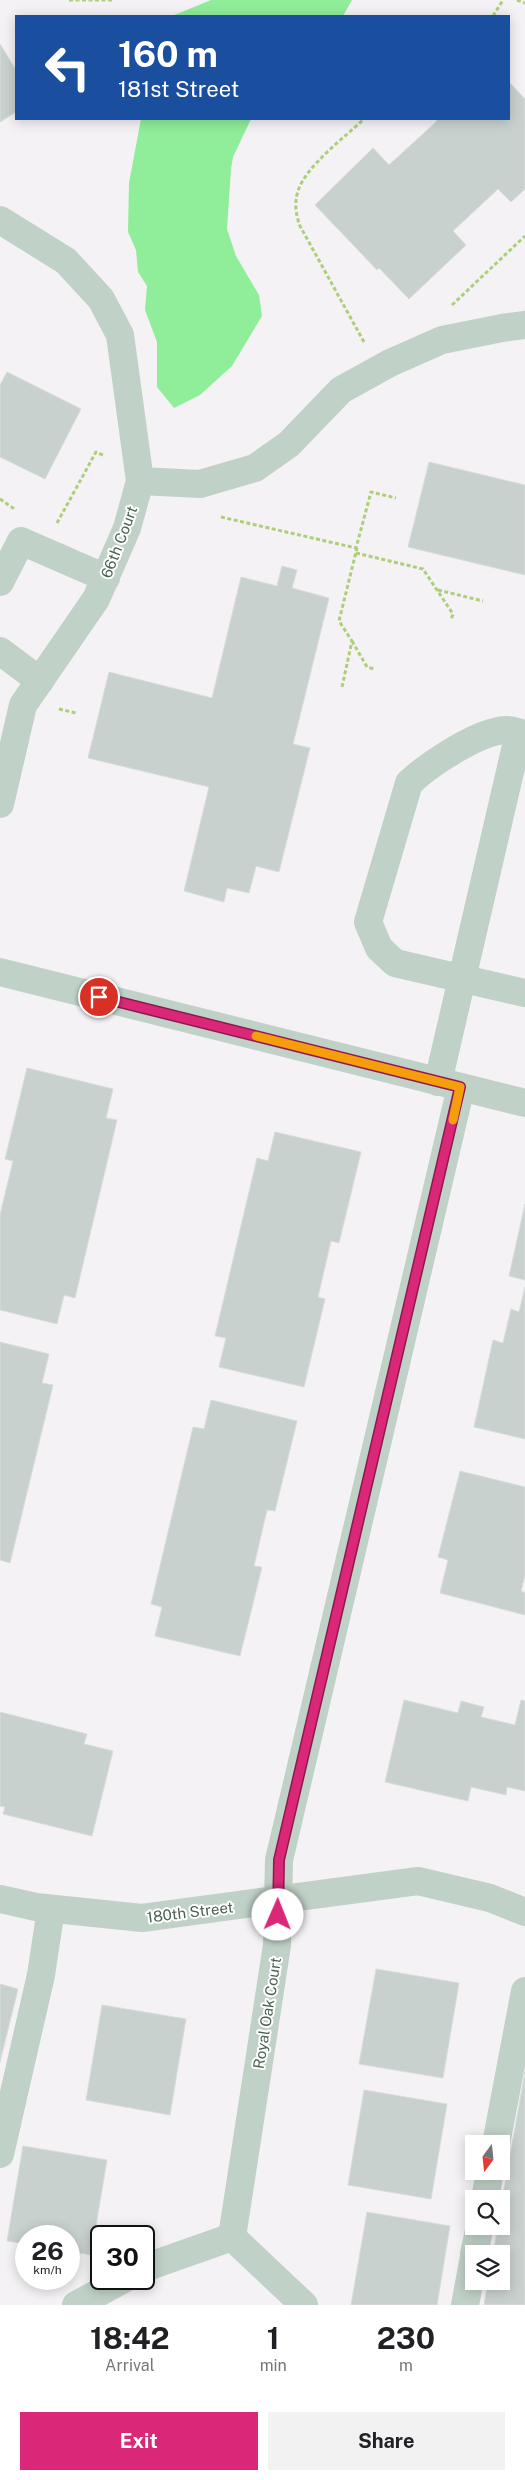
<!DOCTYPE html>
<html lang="en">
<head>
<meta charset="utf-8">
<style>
  body { margin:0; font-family:"Public Sans",sans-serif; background:#f2f2f2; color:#202124; height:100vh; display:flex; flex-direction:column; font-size:19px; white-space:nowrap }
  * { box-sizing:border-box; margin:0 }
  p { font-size:16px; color:#757577 }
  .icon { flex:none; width:28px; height:28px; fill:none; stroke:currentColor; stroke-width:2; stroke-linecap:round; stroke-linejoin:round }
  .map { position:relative; height:2305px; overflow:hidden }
  .panel { display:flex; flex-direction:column; background:#fff; flex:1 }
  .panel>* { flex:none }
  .hud { position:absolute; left:15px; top:15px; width:495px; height:105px; border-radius:0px; box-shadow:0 2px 12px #0003; background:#1a4fa0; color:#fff; overflow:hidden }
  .needle { width:32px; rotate:195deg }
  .controls { position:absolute; left:465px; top:2135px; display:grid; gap:10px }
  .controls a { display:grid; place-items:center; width:45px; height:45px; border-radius:0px; background:#fff; box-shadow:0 2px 12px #0003; font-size:25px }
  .speed { position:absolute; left:15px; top:2225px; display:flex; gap:10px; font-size:25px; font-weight:700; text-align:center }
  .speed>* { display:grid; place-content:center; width:65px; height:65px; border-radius:50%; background:#fff; box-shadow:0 2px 12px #0003; line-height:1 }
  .speed small { font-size:12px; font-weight:400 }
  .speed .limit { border:2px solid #111; border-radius:8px; background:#fff; color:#111 }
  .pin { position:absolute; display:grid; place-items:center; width:42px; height:42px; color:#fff; margin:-21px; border:2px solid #fff; border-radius:50%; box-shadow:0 1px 5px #0007 }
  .me { position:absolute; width:55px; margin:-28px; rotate:1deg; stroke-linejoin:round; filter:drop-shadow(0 0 4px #0008) }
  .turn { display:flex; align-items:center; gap:18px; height:105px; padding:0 20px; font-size:22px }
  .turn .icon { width:65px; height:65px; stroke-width:2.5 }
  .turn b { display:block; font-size:35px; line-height:42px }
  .eta { display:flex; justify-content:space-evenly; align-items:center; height:85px; text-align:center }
  .eta b { font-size:30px; font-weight:700; line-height:35px }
  .button { display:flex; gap:10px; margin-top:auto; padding:10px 20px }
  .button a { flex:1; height:58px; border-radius:0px; background:#db2777; color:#fff; font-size:20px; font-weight:700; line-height:58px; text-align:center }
  .button a+a { background:#f2f2f2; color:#202124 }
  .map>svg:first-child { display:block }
  .water { fill:#90ed9a }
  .building { fill:#c9d1ce; stroke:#d6dddb }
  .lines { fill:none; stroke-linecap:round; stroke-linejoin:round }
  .path { stroke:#adcf7a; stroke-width:3; stroke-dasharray:4 2.5; stroke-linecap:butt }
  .minor { stroke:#c0d1c7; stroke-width:28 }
  .route-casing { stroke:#8e194d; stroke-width:12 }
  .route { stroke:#db2777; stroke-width:9 }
  .slow { stroke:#f59e0b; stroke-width:9 }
  .labels { text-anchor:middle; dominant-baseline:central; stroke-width:4; stroke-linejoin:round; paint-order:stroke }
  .street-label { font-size:15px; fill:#4a6052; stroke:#fff }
</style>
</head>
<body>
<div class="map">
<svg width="525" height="2305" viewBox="0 0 525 2305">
  <rect width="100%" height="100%" fill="#f4f2f4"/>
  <g class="water">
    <polygon points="211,0 352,0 343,16 172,16"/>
    <polygon points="141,119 251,119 233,157 231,169 227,229 236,256 259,295 262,316 232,366 200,395 174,408 157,387 157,342 145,310 147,286 138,272 136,250 128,232 129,183"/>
  </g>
  <g class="building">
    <polygon points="0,44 16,70 16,112 0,122"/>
    <polygon points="509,82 525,99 525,189 511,202 498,189 453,231 466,245 409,299 379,268 377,270 315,205 373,148 389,165 437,121 435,119 509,119"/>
    <polygon points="7,372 81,409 45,479 0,457 0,385"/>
    <polygon points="429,462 525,485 525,575 408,547"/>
    <polygon points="282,566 297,570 292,588 329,598 293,744 310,748 279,872 256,866 249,893 227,888 224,902 184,891 209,787 88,758 109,672 212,698 241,577 277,586"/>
    <polygon points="27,1068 113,1089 106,1118 117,1120 75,1298 64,1295 57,1324 0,1310 0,1215 13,1161 5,1159"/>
    <polygon points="275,1132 361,1152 339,1243 331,1241 318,1297 325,1299 304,1387 219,1367 226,1338 215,1336 257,1158 268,1161"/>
    <polygon points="525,1204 525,1280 509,1276"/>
    <polygon points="525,1287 525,1439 474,1427 493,1340 503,1343 511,1309 519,1312"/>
    <polygon points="0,1342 49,1354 42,1383 53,1385 10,1563 0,1560"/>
    <polygon points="211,1400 297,1421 275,1511 267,1510 254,1566 262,1567 240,1656 155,1636 162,1607 151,1604 193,1427 204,1429"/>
    <polygon points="460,1471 525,1487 525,1575 521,1591 525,1593 525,1615 440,1593 448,1560 438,1557"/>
    <polygon points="404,1700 458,1713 461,1701 484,1707 481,1717 515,1725 521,1700 525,1701 525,1791 507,1787 506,1795 471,1787 468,1801 385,1782"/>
    <polygon points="0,1712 87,1734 84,1744 113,1751 92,1836 3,1814 5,1807 0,1806"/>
    <polygon points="376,1969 459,1983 443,2078 359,2064"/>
    <polygon points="0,1984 18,1989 0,2062"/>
    <polygon points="102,2005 186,2019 170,2115 86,2100"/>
    <polygon points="525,2072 525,2305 484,2305 488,2281 501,2281 501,2254 493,2254 498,2226 501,2226 501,2206"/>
    <polygon points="364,2090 447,2104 431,2199 348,2185"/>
    <polygon points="23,2146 107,2160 91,2255 69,2251 69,2236 26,2236 26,2244 7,2241"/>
    <polygon points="367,2212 450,2226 437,2305 351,2305"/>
  </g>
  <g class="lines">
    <g class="path">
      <polyline points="69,0 112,0"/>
      <polyline points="517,0 525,3"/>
      <polyline points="493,16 503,0"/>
      <polyline points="452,305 525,236"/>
      <path d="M364,342L300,226C296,215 294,204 298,191C306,166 345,137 364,119"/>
      <polyline points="0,499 16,510"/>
      <polyline points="221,517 356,548 371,492 396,498"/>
      <polyline points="57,523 96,452 105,456"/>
      <polyline points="356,553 423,569 453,614 451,620"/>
      <polyline points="438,590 483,601"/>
      <polyline points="352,641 367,667 374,669"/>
      <polyline points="342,687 352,641 339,621 357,548"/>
      <polyline points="59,709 76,713"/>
    </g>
    <g class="minor">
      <polyline points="0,220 66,261 101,299 120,335 140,481 127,528 96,599 23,705 0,804"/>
      <polyline points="140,481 200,484 255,468 289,444 341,390 390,363 442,340 502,328 525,325"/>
      <polyline points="0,582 21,541 106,578"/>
      <polyline points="0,651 40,681"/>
      <path d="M525,734C519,733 511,729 506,730C479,731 429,764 409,783L368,922L379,948L395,963L525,993"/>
      <polyline points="0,972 525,1103"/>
      <polyline points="438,1082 519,733"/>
      <polyline points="0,1899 36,1907 142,1918 418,1881 490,1898 525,1912"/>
      <polyline points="496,2144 525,1991"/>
      <polyline points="0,2154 41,1975 51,1909"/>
      <polyline points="485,2199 490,2171"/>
      <polyline points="232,2237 277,1945 279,1860 461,1087"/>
      <polyline points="232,2237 304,2305"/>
      <polyline points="474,2254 480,2226"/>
      <polyline points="144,2268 232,2237"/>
      <polyline points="76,2305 124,2279"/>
      <polyline points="465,2305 474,2257"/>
    </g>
  </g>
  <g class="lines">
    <g class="route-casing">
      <polyline id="route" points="99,997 460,1087 279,1860 278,1915"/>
    </g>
    <use href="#route" class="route"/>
    <polyline class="slow" points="256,1036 460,1087 453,1120"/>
  </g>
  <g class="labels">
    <g class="street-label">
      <text transform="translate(119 542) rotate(-69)">66th Court</text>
      <text transform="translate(190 1912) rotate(-7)">180th Street</text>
      <text transform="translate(267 2013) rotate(-81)">Royal Oak Court</text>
    </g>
  </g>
</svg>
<div class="controls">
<a><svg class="needle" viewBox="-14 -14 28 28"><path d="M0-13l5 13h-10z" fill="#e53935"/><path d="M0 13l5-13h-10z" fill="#757577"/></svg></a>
<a><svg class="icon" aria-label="search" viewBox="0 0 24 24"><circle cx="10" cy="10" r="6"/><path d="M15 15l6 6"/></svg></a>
<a><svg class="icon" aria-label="layers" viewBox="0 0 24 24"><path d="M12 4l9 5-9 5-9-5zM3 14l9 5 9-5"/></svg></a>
</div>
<div class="speed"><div>26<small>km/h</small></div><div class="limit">30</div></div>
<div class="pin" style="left:99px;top:997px;background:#d93025"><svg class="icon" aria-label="arrive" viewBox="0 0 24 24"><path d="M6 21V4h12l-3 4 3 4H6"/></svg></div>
<svg class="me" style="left:278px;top:1915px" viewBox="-20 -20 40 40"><circle r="19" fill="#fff"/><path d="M0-13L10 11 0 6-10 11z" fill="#db2777"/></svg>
<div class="hud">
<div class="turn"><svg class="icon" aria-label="left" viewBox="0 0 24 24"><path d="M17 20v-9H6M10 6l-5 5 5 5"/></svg><div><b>160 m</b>181st Street</div></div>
</div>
</div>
<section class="panel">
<div class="eta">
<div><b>18:42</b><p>Arrival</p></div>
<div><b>1</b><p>min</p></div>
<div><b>230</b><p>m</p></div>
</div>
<div class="button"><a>Exit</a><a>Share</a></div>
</section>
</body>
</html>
